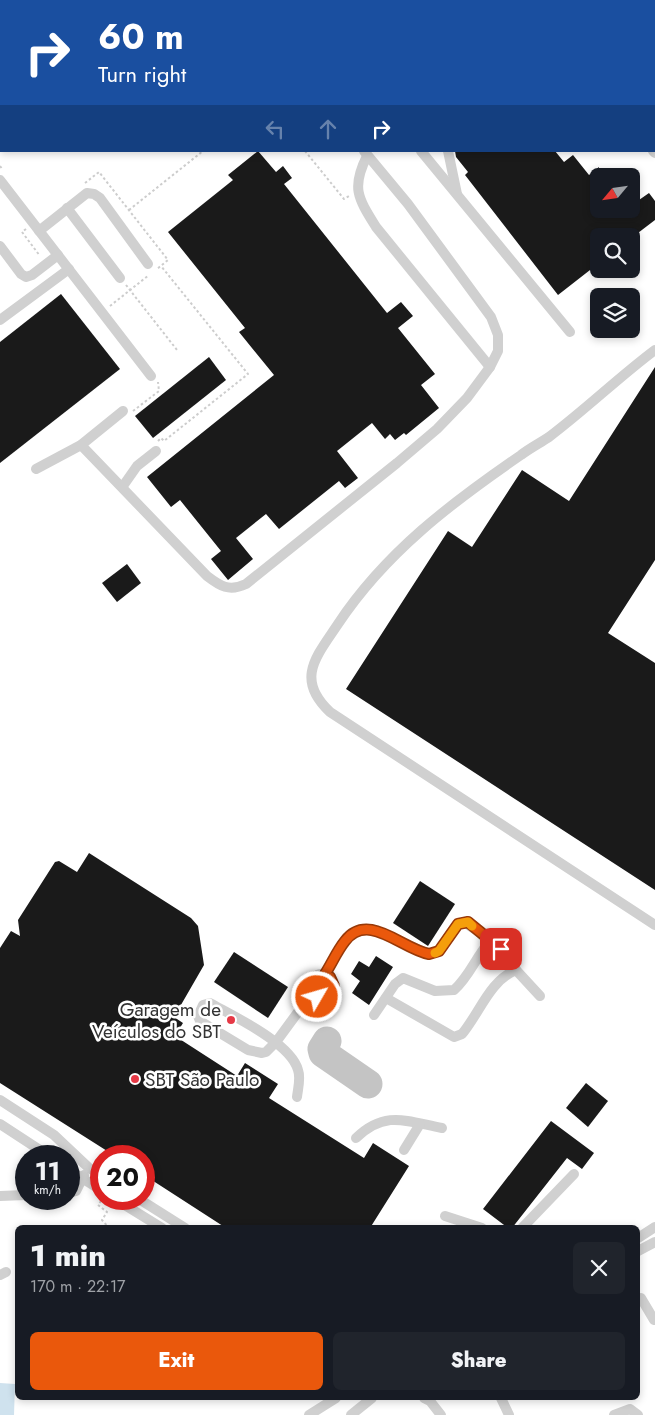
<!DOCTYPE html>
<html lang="en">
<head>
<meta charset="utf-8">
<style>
  body { margin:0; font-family:Jost,sans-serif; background:#20242c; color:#f1f3f6; height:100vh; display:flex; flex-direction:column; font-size:19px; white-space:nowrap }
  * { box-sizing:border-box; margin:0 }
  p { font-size:16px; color:#9ea1a6 }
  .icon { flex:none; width:28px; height:28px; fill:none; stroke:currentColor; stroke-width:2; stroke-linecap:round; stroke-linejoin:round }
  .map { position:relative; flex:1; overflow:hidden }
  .drawer { position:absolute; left:15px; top:1225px; width:625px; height:175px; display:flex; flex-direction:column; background:#171b24; border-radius:8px; box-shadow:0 2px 8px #0003 }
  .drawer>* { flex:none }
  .guide { position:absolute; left:0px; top:0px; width:655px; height:152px; box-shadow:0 2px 8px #0003; background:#1a4fa0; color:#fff; overflow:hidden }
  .needle { width:32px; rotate:241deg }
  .fabs { position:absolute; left:590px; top:168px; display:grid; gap:10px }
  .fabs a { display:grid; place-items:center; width:50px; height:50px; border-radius:8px; background:#171b24; box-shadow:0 2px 8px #0003; font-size:25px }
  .speed { position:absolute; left:15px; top:1145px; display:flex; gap:10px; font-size:25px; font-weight:700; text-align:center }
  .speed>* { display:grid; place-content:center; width:65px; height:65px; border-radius:50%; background:#171b24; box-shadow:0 2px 8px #0003; line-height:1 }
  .speed small { font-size:12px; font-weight:400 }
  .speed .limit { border:8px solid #d22; background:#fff; color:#111 }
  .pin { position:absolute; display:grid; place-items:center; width:42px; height:42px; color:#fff; margin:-21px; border-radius:10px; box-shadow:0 2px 8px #0006 }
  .me { position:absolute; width:55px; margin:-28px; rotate:52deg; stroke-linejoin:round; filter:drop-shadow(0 0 4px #0008) }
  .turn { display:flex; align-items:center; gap:18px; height:105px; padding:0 15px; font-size:22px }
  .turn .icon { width:65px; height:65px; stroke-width:2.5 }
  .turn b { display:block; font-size:35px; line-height:42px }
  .lanes { display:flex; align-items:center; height:48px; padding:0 15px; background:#0003; justify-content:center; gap:25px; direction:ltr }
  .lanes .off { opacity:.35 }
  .round { display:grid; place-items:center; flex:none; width:52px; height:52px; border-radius:8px; background:#20242c }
  .overview { display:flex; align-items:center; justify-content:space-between; height:85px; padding:0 15px }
  h1 { font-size:30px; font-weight:800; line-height:38px }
  .primary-button { display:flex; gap:10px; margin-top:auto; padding:10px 15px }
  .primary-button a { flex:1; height:58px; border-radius:8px; background:#ea580c; color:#fff; font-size:20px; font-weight:800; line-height:58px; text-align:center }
  .primary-button a+a { background:#20242c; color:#f1f3f6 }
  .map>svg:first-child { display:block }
  .water { fill:#cfe2ee }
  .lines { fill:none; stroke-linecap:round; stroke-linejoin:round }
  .taxiway { stroke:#c4c4c4; stroke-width:29 }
  .building { fill:#1a1a1a }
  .path { stroke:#cdcdcd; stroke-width:2; stroke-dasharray:2.5 2.5; stroke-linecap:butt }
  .minor { stroke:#d0d0d0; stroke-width:10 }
  .route-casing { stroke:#983908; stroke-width:12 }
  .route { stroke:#ea580c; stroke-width:9 }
  .slow { stroke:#f59e0b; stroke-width:9 }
  .poi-dot { fill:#e63946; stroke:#fff; stroke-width:2 }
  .labels { text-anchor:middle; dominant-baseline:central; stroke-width:5; stroke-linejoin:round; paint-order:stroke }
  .poi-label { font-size:19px; fill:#333; stroke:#fff; text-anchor:end }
</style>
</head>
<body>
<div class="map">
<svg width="655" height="1415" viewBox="0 0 655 1415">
  <rect width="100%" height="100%" fill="#fff"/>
  <polygon class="water" points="0,1383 15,1384 14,1415 0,1415"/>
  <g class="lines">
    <polyline class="taxiway" points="327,1041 322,1049 323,1053 368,1084"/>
  </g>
  <g class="building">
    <polygon points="258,151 276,172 283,166 292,178 284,184 387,313 401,302 413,316 398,328 435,374 421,385 439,408 406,435 404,433 395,440 390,434 385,439 372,423 337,451 358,478 345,488 339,481 279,529 266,514 236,538 253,559 228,580 211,559 221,551 180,500 171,507 147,477 274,375 239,332 245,328 168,232 233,180 228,175"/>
    <polygon points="455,151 555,151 564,162 573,155 589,175 599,167 599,209 631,209 631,190 639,200 649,193 655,201 655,220 634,236 599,236 599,263 558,295 465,175 468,172 456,157"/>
    <polygon points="61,294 120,369 0,463 0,342"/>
    <polygon points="209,357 226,380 153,438 135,416"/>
    <polygon points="655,367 655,560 608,633 655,663 655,890 346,689 448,531 472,547 522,470 569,501"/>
    <polygon points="127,564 141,583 117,602 102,583"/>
    <polygon points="89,853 191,918 198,926 204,965 174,1017 183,1023 175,1036 237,1076 245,1063 278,1084 269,1098 364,1158 373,1143 409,1166 370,1228 226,1228 144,1175 144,1156 115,1156 0,1083 0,948 11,931 20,936 18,920 55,862 59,861 77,872"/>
    <polygon points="420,881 455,904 428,946 393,923"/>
    <polygon points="234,952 288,987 268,1018 214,982"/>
    <polygon points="376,956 393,967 369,1005 352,993 360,981 351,974 359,961 369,967"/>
    <polygon points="586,1083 608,1101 588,1127 566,1108"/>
    <polygon points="551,1121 594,1153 582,1169 567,1158 512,1228 508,1228 483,1209"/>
  </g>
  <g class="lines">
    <g class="path">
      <polyline points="305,151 344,199 349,196"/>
      <polyline points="0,166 3,170"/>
      <polyline points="85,183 99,172 168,260 157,269"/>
      <polyline points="129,210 203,151"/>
      <polyline points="26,229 22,232 40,256"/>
      <polyline points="126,285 177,350"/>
      <polyline points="110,306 149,275"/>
      <polyline points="133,411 159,391 158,382"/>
      <polyline points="158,441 161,438 164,441 248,374 161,266"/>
      <polyline points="101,1201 98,1205 107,1212 102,1220 109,1228"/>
    </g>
    <g class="minor">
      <polyline points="365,0 365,1"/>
      <polyline points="619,0 621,1"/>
      <polyline points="151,1 152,0"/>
      <polyline points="654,20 655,20"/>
      <polyline points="0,120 1,119"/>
      <polyline points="421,151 570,332"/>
      <polyline points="448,151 457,194"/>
      <polyline points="653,151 655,153"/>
      <path d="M367,156C351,188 358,198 376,227L490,367"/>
      <polyline points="0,180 151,376"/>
      <polyline points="67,208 120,278"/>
      <polyline points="39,231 87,193 94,194 100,198 148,264"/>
      <polyline points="0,246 21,274 26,277 32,275 58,255"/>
      <polyline points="0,320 69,269"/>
      <path d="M655,350C619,377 586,409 549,437C540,443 530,448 521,455C451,503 385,553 338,624C316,657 295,679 330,712L655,925"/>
      <path d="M81,445L207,576C220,586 229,592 246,584L397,463L437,429L467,398L490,367L498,351V335L491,317L408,204L364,151"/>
      <polyline points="36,469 81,445 123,411"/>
      <polyline points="123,486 137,466 156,451"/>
      <circle cx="322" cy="986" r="12"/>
      <path d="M325,974C336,955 346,927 372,929L429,954C447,952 447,927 464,922L491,940"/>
      <path d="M386,998L454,1037L462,1034C479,1014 490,980 516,970L540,996"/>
      <path d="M374,1015L395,984L403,978L435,991L454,990C470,976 476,956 491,940L516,970"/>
      <path d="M297,1097C298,1088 301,1078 298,1070C291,1043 233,1016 210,1003L203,1005L198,1016L200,1021L248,1050L262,1053L266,1052L276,1042L312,993"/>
      <polyline points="0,1100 54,1135 89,1168 101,1175"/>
      <polyline points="0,1124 49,1156"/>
      <path d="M356,1138C385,1110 406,1121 442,1128"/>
      <polyline points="404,1150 420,1124"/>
      <polyline points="69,1170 101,1190"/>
      <polyline points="69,1193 76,1191 84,1175"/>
      <polyline points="0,1196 26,1195"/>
      <polyline points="115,1199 162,1228"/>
      <polyline points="139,1199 185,1228"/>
      <polyline points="445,1216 482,1228"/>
      <polyline points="522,1228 574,1174"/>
      <polyline points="638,1238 655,1227"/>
      <polyline points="638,1251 655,1242"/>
      <polyline points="0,1275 6,1272"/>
      <polyline points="641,1298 654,1320"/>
      <polyline points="424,1398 430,1401 441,1415"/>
      <polyline points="501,1398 509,1415"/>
      <polyline points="309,1415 336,1398"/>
      <polyline points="351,1415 372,1398"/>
      <polyline points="614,1415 630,1409 638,1415"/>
    </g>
  </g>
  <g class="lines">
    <g class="route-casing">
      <path id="route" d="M317,997C326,998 332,995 334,986L330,977L325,974C332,963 337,951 345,941C368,911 402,949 429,954L439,951L458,924L468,922L501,949"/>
    </g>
    <use href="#route" class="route"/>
    <polyline class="slow" points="435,953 439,951 458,924 468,922 472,926"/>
  </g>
  <g class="poi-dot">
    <circle cx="231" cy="1020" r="5"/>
    <circle cx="135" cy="1079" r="5"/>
  </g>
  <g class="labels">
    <g class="poi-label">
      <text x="221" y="1009">Garagem de<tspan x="221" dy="22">Veículos do SBT</tspan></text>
      <text x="145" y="1079" text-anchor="start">SBT São Paulo</text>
    </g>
  </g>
</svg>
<div class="fabs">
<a><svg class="needle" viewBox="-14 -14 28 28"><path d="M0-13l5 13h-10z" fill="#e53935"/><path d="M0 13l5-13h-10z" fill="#9ea1a6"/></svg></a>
<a><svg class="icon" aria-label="search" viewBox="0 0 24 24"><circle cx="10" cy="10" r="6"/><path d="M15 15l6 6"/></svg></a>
<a><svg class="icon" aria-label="layers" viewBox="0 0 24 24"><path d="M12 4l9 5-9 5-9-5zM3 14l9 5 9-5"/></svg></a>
</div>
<div class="speed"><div>11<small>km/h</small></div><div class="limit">20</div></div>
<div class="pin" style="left:501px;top:949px;background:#d93025"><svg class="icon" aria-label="arrive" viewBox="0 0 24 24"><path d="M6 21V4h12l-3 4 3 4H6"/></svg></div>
<svg class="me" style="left:317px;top:997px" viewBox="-20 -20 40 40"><circle r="17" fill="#ea580c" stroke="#fff" stroke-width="3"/><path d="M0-11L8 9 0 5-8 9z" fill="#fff"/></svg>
<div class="guide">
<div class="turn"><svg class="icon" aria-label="right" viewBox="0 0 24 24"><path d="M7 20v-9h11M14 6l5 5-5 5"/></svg><div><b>60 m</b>Turn right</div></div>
<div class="lanes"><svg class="icon off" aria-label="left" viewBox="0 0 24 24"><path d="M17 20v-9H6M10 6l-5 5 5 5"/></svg><svg class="icon off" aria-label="ahead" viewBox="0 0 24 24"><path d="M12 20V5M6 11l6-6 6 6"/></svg><svg class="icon" aria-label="right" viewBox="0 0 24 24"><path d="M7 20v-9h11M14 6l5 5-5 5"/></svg></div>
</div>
<section class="drawer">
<div class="overview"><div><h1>1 min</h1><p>170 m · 22:17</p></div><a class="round"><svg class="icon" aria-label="close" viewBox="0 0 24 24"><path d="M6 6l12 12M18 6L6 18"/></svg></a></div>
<div class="primary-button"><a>Exit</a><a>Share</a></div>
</section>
</div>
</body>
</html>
